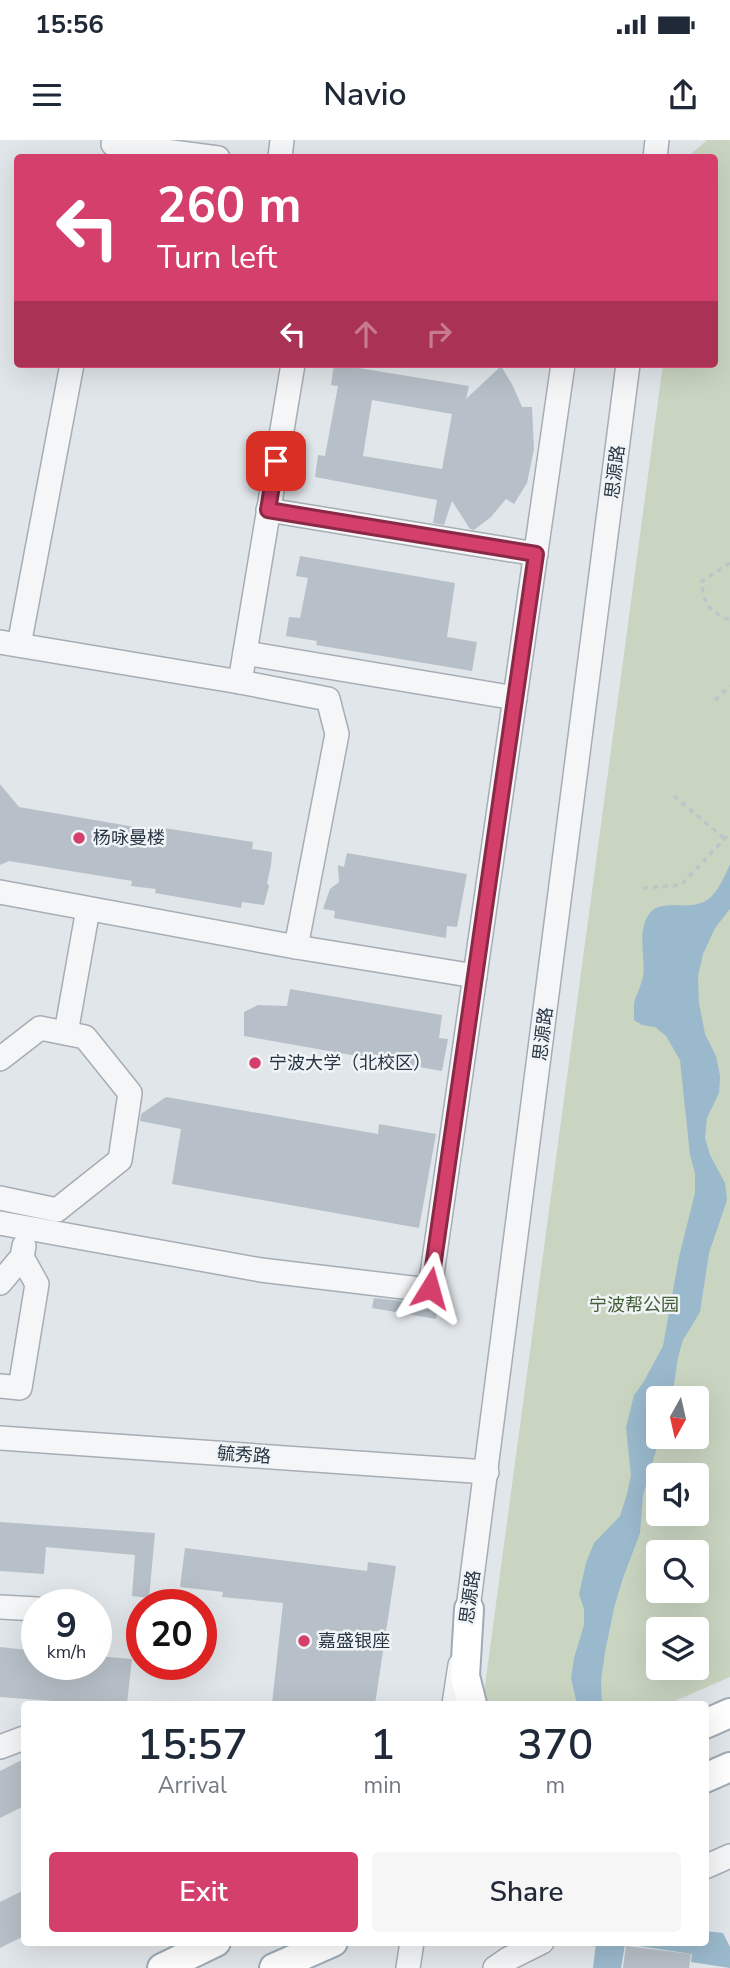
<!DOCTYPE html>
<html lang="en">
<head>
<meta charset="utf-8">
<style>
  body { margin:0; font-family:"Nunito Sans","Noto Sans SC",sans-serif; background:#f6f6f7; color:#1f2937; height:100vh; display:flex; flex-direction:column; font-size:26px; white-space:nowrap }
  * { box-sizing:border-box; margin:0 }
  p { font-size:23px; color:#747a83 }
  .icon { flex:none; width:38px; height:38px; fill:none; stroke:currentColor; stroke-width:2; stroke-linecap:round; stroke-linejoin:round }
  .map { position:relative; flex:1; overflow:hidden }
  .side { position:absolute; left:21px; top:1561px; width:688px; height:245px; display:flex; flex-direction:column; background:#fff; border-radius:7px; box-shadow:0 7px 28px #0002 }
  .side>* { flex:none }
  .hud { position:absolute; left:14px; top:14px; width:704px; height:214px; border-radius:7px; box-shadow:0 7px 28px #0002; background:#d53f6b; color:#fff; overflow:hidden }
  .needle { width:46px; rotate:188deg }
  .controls { position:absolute; left:646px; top:1246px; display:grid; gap:14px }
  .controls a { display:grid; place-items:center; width:63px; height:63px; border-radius:7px; background:#fff; box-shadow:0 7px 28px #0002; font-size:35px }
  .speed { position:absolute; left:21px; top:1449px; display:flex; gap:14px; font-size:35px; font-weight:700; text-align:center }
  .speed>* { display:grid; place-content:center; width:91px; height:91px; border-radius:50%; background:#fff; box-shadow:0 7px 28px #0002; line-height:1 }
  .speed small { font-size:18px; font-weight:400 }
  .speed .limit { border:10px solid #d22; background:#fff; color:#111 }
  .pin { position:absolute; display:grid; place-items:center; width:60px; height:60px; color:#fff; margin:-30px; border-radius:14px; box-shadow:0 4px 10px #0006 }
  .me { position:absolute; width:77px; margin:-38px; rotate:8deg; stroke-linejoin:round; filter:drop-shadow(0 0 5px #0008) }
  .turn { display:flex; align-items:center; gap:24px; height:147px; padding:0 28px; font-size:32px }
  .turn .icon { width:91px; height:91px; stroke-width:2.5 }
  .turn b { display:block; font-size:49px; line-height:60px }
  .lanes { display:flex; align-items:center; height:66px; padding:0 28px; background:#0003; justify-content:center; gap:35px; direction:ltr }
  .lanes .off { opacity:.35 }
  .eta { display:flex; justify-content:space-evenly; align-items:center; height:119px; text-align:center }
  .eta b { font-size:42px; font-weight:600; line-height:49px }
  .primary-button { display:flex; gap:14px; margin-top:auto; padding:14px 28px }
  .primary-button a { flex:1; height:80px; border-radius:7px; background:#d53f6b; color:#fff; font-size:28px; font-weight:600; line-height:80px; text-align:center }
  .primary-button a+a { background:#f6f6f7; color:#1f2937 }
  .status { display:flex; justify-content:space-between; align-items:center; height:49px; padding:0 35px; background:#fff; direction:ltr }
  .status svg { height:19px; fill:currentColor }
  header { display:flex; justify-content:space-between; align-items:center; height:91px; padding:0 28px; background:#fff; font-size:32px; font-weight:600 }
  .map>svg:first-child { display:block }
  .green { fill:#c9d5c1; fill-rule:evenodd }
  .water { fill:#9ab9cc }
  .building { fill:#b7c0c8; fill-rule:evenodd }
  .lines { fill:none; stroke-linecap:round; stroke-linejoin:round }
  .minor-casing { stroke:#a6adb5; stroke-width:26 }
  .major-casing { stroke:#9facb7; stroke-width:32 }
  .path { stroke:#bfc4c9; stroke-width:3.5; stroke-dasharray:5 5; stroke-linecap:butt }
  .minor { stroke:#f4f6f8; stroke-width:23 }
  .major { stroke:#fff; stroke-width:28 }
  .route-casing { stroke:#8a2946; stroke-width:18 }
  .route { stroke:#d53f6b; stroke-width:12 }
  .poi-dot { fill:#d53f6b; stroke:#f0f4f7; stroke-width:2.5 }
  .labels { text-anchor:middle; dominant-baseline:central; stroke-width:5; stroke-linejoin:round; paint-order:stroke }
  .street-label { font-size:18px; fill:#283543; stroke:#f0f4f7 }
  .poi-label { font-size:18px; fill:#283543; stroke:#f0f4f7; text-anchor:start }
  .park-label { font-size:18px; fill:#435f35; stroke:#f0f4f7 }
</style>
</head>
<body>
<div class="status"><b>15:56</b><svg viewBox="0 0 49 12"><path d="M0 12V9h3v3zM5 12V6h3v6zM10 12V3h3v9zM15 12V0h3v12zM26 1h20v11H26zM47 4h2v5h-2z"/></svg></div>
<header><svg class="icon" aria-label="menu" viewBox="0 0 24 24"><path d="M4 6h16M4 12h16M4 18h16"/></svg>Navio<svg class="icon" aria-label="share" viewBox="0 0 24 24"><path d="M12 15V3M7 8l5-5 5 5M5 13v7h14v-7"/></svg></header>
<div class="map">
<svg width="730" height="1828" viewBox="0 0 730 1828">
  <rect width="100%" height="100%" fill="#e1e6ea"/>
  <path class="green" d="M707,0H730V1537L668,1564H488L484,1553L663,224H714V18L691,17V14ZM658,1258H696V1297H658ZM658,1335H696V1374H658ZM658,1412H696V1451H658ZM658,1489H696V1528H658Z"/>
  <g class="water">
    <path d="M730,724V769L715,788L703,814L698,836L699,863L705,894L716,916L720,936L719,953L707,978L705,998L710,1015L725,1043L727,1060L709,1113L700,1172L683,1200L678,1217L672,1258H658V1297H660L643,1355L640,1393L623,1438L614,1468L605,1512L601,1541L602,1564H577L571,1538L574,1518L584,1485V1469L579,1454L586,1423L594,1403L620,1376L627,1354L631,1335L626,1288L634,1255L643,1243L663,1206L679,1117L695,1053V1033L690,1015L680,920L666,896L655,887L642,885L634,880C634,875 634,869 634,863C636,855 641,846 643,837C646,818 636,790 650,773C663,757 693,774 711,757C719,749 726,734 730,724Z"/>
    <polygon points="705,1791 723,1793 730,1807 730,1828 691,1822 692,1814 625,1804 621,1828 593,1828 596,1803 705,1802"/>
  </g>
  <g class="building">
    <path d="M334,224L469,246L466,259L501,226L513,246L522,267H532L534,309L527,343L514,364L506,359L491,377L474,390L470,389L452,361L444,385L433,383L437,360L315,337L318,315L325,316L338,246L331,245ZM372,260L452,274L442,329L363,316Z"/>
    <polygon points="300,416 455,443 447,497 477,502 472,531 316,505 317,501 286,496 289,477 300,478 308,438 296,436"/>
    <polygon points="0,644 19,667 164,692 164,688 253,702 252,709 272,712 271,725 267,743 269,746 264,765 242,762 241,768 155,753 156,749 131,746 132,741 9,721 0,725"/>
    <polygon points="347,713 467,734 457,787 447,786 446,798 334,778 335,771 323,769 330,749 339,742 338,725 344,727"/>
    <polygon points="290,849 442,875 439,898 448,899 442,931 244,896 244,872 258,865 287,866"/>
    <polygon points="166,957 378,994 379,984 436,994 419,1088 172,1044 181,989 140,981 141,974"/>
    <polygon points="374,1158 419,1163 439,1162 436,1179 372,1168"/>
    <polygon points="0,1382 155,1393 149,1458 132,1456 135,1415 46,1407 44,1434 0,1431"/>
    <polygon points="185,1408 367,1431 368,1422 396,1426 375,1564 272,1564 283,1463 222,1457 223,1452 180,1447"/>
    <polygon points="0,1507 37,1511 37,1524 96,1524 96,1516 132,1519 127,1564 93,1564 0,1557"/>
    <polygon points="24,1619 24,1666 0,1678 0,1631"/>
    <polygon points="24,1750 24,1796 0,1808 0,1762"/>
    <polygon points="626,1806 691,1814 689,1828 623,1828"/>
  </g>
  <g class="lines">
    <g class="minor-casing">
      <g id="minor">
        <polyline points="113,4 218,18"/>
        <polyline points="280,18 282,0"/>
        <polyline points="655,18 657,0"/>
        <polyline points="268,370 536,414"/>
        <polyline points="0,502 240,542 328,559 337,594 296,807 0,752"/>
        <polyline points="19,505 72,224"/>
        <polyline points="245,513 515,558"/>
        <polyline points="240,542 293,224"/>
        <polyline points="296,807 475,836"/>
        <polyline points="66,893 88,769"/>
        <polyline points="0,919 40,888 85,897 130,953 120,1020 57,1070 0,1058"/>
        <polyline points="0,1083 261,1130 420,1149 430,1148 563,224"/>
        <polyline points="0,1143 22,1117 24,1106"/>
        <polyline points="0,1246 20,1248 37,1144 22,1117"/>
        <polyline points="0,1298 487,1332"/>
        <polyline points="0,1467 37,1469"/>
        <polyline points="466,1484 628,224"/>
        <polyline points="454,1564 460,1525"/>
        <polyline points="0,1607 24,1598"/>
        <polyline points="705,1727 730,1716"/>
        <polyline points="408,1828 412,1802"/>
        <polyline points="495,1828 508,1819 542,1802"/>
      </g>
    </g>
    <g class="major-casing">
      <g id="major">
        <polyline points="469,1469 465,1536 472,1564"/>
        <polyline points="705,1584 730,1573"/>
        <polyline points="705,1638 730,1627"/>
        <polyline points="162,1828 216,1802"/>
        <polyline points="274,1828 333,1802"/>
      </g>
    </g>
    <g class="path">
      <path d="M730,423L701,442C705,465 707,470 730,480"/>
      <polyline points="715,560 730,546"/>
      <polyline points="674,656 724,698"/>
      <polyline points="643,748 681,745 730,693"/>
    </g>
    <use href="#minor" class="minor"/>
    <use href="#major" class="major"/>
  </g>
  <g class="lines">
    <g class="route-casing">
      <polyline id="route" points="276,321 268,370 536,414 430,1148"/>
    </g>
    <use href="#route" class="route"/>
  </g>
  <g class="poi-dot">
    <circle cx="79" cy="698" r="7"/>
    <circle cx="255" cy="923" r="7"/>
    <circle cx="304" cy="1501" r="7"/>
  </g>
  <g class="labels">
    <g class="street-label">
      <text transform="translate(615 332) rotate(-83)">思源路</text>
      <text transform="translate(543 894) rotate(-83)">思源路</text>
      <text transform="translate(244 1315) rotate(4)">毓秀路</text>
      <text transform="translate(470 1457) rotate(-82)">思源路</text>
    </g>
    <g class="poi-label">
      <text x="93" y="698">杨咏曼楼</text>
      <text x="269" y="923">宁波大学（北校区）</text>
      <text x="318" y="1501">嘉盛银座</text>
    </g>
    <g class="park-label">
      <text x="634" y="1165">宁波帮公园</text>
    </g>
  </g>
</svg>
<div class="controls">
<a><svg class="needle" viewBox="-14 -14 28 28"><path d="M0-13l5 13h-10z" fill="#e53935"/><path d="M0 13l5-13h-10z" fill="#747a83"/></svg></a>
<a><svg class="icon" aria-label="sound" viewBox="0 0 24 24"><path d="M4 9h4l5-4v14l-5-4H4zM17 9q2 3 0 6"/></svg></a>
<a><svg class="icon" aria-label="search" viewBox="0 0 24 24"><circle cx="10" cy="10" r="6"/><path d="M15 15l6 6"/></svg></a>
<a><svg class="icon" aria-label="layers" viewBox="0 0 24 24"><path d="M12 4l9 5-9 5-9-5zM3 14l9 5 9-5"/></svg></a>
</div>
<div class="speed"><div>9<small>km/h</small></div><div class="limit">20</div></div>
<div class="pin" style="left:276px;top:321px;background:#d93025"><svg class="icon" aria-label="arrive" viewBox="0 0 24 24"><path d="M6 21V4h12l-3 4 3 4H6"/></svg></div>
<svg class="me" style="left:430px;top:1148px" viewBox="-20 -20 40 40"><path d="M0-17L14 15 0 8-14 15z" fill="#d53f6b" stroke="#fff" stroke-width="4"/></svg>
<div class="hud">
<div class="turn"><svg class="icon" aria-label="left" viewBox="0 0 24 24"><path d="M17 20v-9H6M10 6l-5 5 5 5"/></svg><div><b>260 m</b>Turn left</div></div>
<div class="lanes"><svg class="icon" aria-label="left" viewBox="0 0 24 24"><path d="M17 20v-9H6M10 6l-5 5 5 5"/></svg><svg class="icon off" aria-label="ahead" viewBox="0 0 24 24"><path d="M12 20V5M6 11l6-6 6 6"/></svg><svg class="icon off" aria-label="right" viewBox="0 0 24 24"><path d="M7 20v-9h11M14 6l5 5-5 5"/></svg></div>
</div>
<section class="side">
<div class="eta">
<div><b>15:57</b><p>Arrival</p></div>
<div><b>1</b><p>min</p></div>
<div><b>370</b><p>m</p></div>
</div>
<div class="primary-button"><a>Exit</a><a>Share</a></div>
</section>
</div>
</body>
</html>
